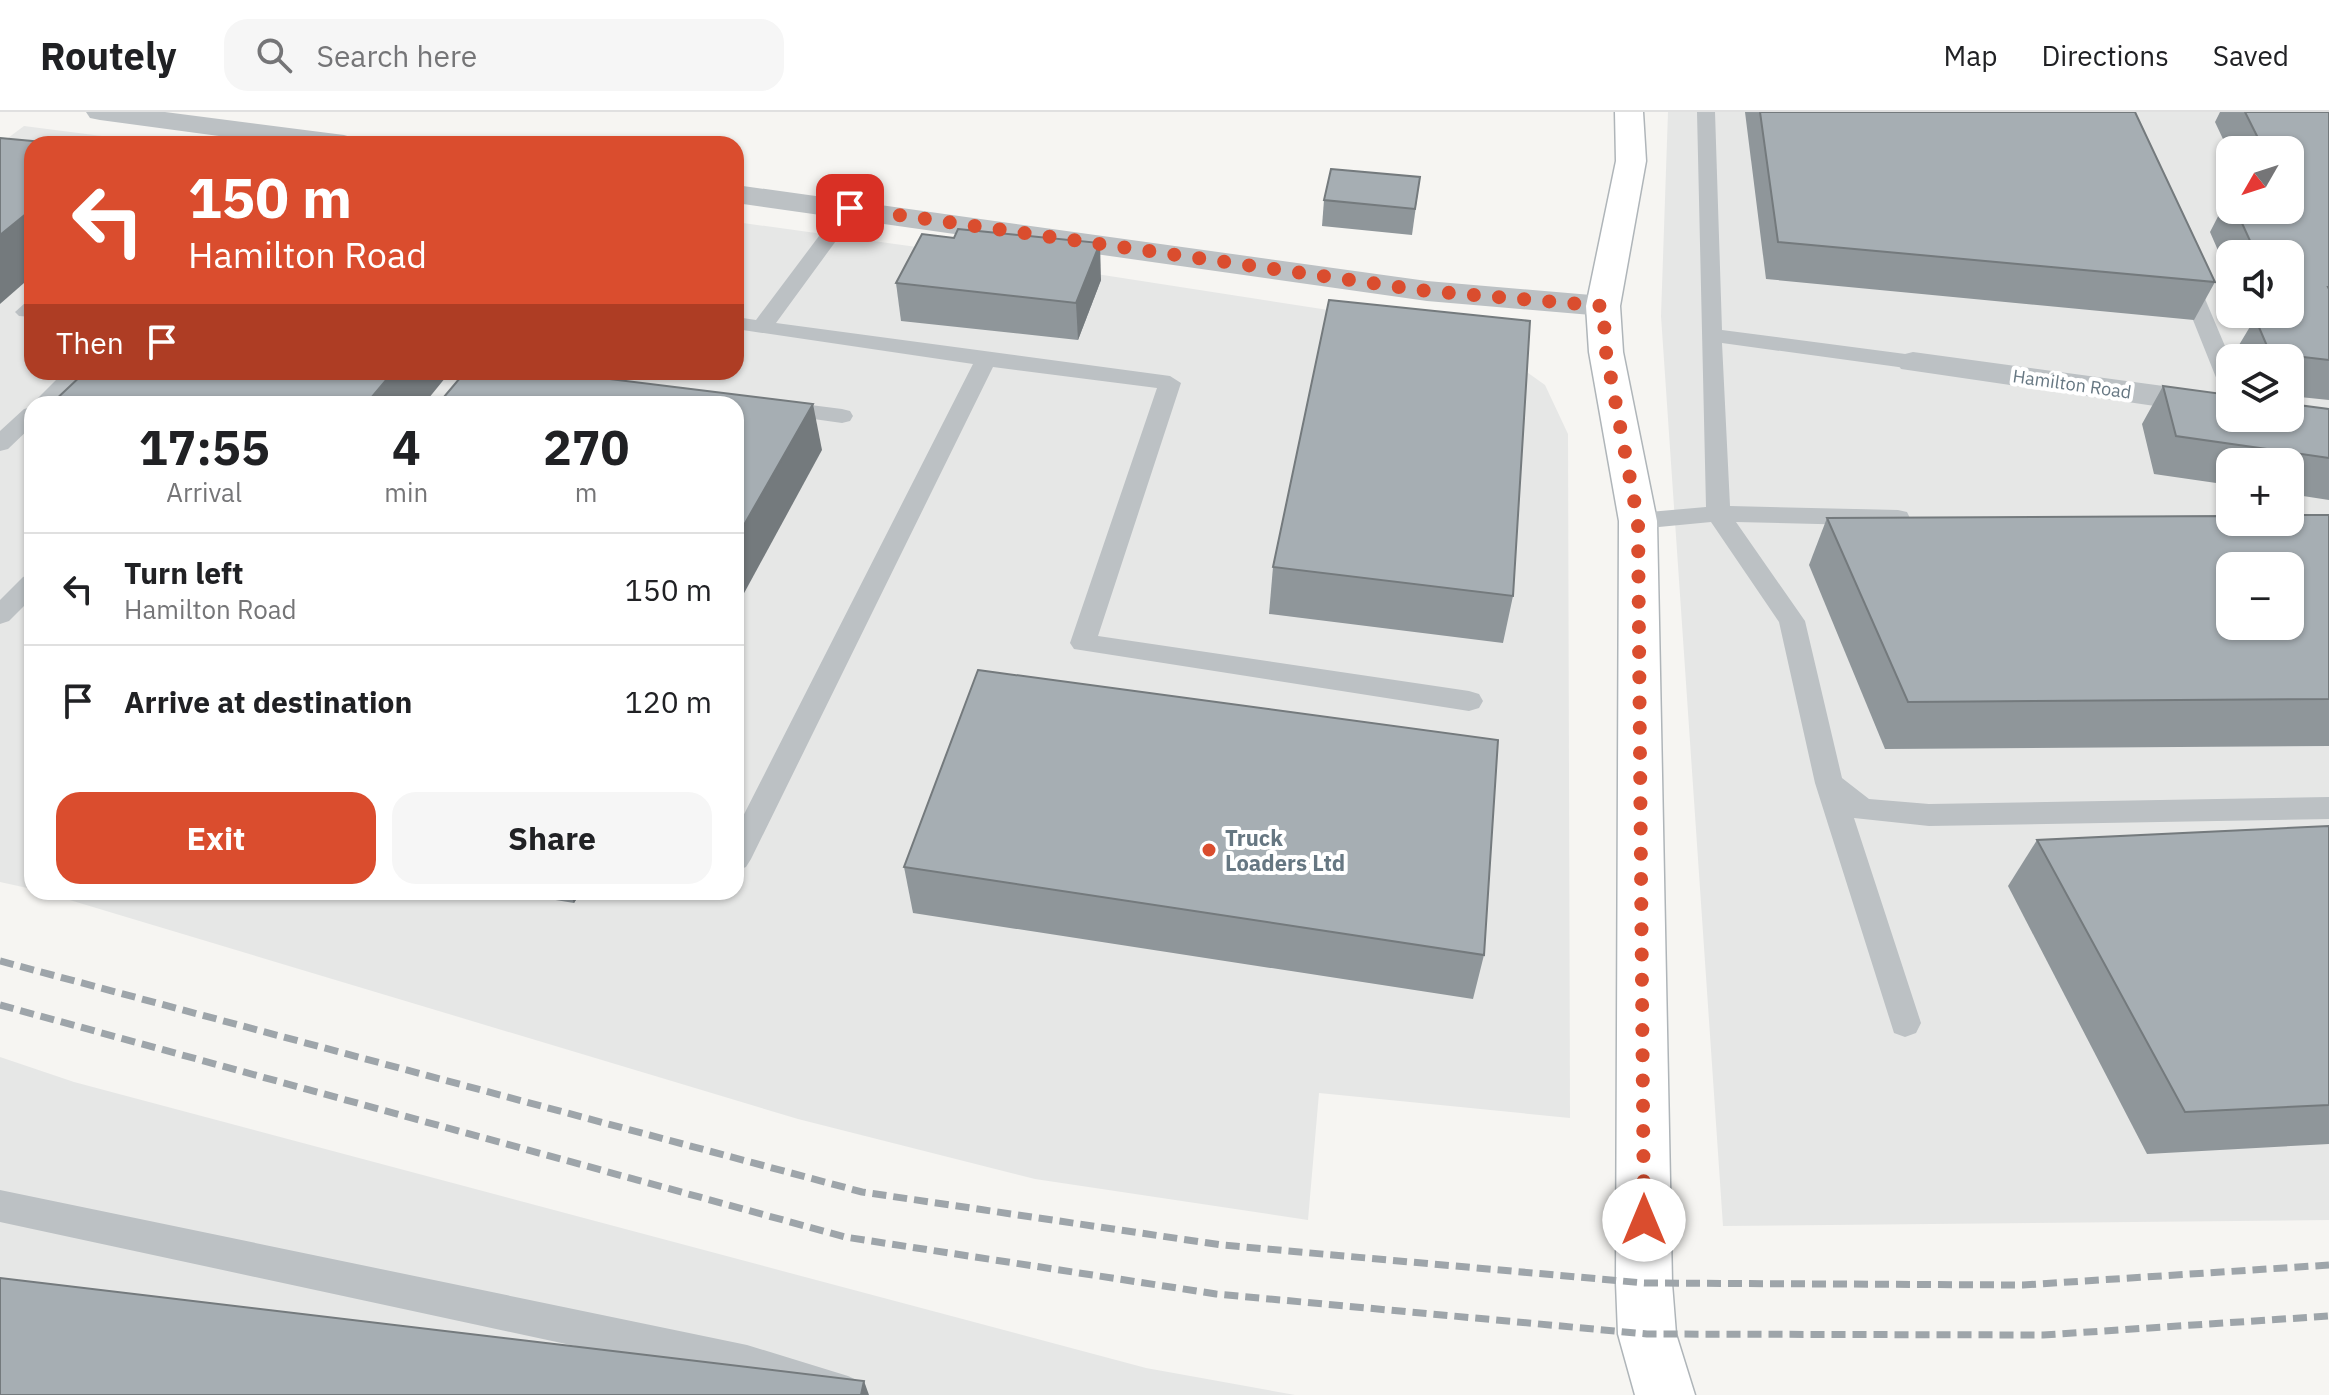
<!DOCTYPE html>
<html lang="en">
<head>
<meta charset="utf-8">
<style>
  body { margin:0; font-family:"IBM Plex Sans",sans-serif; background:#f6f6f6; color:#202124; height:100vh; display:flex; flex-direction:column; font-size:30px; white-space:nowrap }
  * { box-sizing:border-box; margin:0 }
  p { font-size:26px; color:#757577 }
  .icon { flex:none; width:44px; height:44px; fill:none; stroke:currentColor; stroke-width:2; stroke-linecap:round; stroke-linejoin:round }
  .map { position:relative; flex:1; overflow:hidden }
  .side { position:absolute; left:24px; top:284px; width:720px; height:504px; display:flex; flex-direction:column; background:#fff; border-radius:24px; box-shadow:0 2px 6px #0004 }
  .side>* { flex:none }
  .top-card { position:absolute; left:24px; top:24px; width:720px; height:244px; border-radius:24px; box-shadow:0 2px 6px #0004; background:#da4d2e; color:#fff; overflow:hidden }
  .needle { width:52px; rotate:231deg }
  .tools { position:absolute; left:2216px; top:24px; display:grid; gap:16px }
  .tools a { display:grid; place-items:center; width:88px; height:88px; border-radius:16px; background:#fff; box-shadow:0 2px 6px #0004; font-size:40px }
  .pin { position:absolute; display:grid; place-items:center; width:68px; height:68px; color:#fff; margin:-34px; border-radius:16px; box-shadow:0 4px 12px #0006 }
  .me { position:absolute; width:88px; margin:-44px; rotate:0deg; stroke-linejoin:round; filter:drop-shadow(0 0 6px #0008) }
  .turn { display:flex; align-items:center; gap:28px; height:168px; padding:0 32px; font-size:36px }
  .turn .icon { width:104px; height:104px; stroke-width:2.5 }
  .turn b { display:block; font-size:56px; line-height:68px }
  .then { display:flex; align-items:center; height:76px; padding:0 32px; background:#0003; gap:16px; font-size:30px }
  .eta { display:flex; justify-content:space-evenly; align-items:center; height:136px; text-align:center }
  .eta b { font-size:48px; font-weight:700; line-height:56px }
  .button { display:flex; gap:16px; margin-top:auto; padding:16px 32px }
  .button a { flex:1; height:92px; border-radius:24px; background:#da4d2e; color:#fff; font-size:32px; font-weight:700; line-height:92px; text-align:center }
  .button a+a { background:#f6f6f6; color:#202124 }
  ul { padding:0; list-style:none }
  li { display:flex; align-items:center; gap:24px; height:112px; padding:0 32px; border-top:2px solid #e0e0e0 }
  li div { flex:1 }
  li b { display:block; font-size:30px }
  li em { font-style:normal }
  header { display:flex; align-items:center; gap:48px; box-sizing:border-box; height:112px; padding:0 40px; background:#fff; border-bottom:2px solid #e0e0e0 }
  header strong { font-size:38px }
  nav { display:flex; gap:44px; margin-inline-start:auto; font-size:28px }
  .search { width:560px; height:72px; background:#f6f6f6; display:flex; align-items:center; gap:20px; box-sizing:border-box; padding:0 28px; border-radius:24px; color:#757577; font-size:30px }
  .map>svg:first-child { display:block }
  .built { fill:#e6e7e6; fill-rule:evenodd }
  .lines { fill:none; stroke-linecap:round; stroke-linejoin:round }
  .secondary-casing { stroke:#afb5b9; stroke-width:3 }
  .service { fill:#bcc1c4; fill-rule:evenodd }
  .minor { fill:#bcc1c4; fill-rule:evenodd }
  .tertiary { fill:#bcc1c4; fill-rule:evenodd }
  .secondary { fill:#fff; fill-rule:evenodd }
  .rail { stroke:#9ea5aa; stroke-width:7; stroke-dasharray:14 7; stroke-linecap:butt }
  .wall { fill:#8f969a }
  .shaded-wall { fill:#747a7d }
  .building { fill:#a6aeb3; stroke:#747a7d; stroke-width:2; fill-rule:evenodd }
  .route { stroke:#da4d2e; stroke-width:14; stroke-dasharray:0 25.2 }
  .poi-dot { fill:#da4d2e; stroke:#fff; stroke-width:3 }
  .labels { text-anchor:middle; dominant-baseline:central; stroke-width:8; stroke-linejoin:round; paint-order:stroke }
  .far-street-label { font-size:18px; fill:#667782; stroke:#fff }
  .poi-label { font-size:22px; font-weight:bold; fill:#667782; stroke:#fff; text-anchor:start }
</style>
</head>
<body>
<header>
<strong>Routely</strong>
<div class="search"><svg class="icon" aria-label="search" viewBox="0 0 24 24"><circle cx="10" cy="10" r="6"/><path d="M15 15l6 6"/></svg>Search here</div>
<nav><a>Map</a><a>Directions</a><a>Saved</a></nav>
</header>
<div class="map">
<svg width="2329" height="1283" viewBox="0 0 2329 1283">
  <rect width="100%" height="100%" fill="#f6f5f2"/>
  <g class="built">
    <path d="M1668,0H2329V1108L1723,1114L1661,204ZM2230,38H2290V98H2230ZM2230,142H2290V202H2230ZM2230,246H2290V306H2230ZM2230,350H2290V410H2230ZM2230,454H2290V514H2230Z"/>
    <polygon points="24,14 164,32 32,32 32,260 736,260 736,110 967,142 1471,220 1545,273 1568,322 1570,1006 1319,981 1308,1108 1035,1067 798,1007 43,780 736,780 736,292 32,292 32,777 0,770 0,32"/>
    <polygon points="0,945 74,970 1146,1256 1295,1283 0,1283"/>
  </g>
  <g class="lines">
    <g class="secondary-casing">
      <polygon id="secondary" points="1615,0 1643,0 1646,49 1620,194 1623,240 1657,409 1672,1171 1676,1222 1695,1283 1635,1283 1618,1222 1616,1171 1619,409 1589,240 1586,194 1616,49"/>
    </g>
    <g class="service">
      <polygon points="1697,0 1715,0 1722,218 1913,243 1924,250 1913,257 1722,231 1730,394 1898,398 1907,400 1910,406 1907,412 1898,414 1736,410 1805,509 1842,666 1869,687 1929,692 2329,685 2329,707 1929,714 1854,706 1921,911 1916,921 1905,925 1894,921 1815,671 1779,510 1711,410 1638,417 1629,415 1626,409 1629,403 1638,401 1706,395"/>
      <polygon points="850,90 860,96 776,211 1170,264 1181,271 1098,524 1469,579 1479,582 1483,589 1479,596 1469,599 1074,537 1070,531 1157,276 993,255 751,747 746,755 736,759 736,718 973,252 736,217 736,205 756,208 843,92"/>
      <polygon points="2185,157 2195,163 2230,246 2230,280 2219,273 2175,163"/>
      <polygon points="32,189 32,205 19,204 15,200 25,191"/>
      <polygon points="64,260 88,260 56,292 32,292"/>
      <polygon points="779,289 842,297 850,299 853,304 850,309 842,311 771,301 768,296 771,291"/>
      <polygon points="32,295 32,314 8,337 0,339 0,319 24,297"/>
      <polygon points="32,462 32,486 9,509 0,512 0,488 23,465"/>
      <polygon points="0,1078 747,1233 848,1264 861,1270 867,1283 787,1283 747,1271 0,1110"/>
    </g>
    <polygon class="minor" points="1913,240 2230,283 2230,305 1901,257 1896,250 1901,243"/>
    <g class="tertiary">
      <polygon points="86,0 165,0 344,23 354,26 359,32 278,32 100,8 90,6"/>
      <polygon points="736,73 1427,169 1603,184 1615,187 1620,194 1615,201 1603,204 1427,189 736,91"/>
    </g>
    <use href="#secondary" class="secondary"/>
    <g class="rail">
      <polyline points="0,849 862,1080 1222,1133 1644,1171 2023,1173 2329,1153"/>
      <polyline points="0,893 845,1125 1216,1182 1647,1222 2043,1223 2329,1204"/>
    </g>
  </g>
  <g class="wall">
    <polygon points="1745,0 2135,0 2215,170 2194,208 1766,167"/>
    <polygon points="2220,0 2329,0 2329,288 2290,284 2290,246 2234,246 2233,243 2251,213 2246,202 2290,202 2290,142 2230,142 2230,166 2210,120 2229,83 2230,98 2290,98 2290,38 2230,38 2230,42 2215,10"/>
    <polygon points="1420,65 1412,123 1322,114 1324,88"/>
    <polygon points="954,126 1101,168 1078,228 901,209 896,171"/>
    <polygon points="2163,274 2329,297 2329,388 2290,382 2290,350 2230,350 2230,373 2154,362 2142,312"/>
    <polygon points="2329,403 2329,634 1885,637 1809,453 1827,406"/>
    <polygon points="1273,455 1513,484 1503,531 1269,502"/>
    <polygon points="2329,714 2329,1032 2147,1042 2008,774 2037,728"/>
    <polygon points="904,755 1484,843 1473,887 913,801"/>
    <polygon points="507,780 581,780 574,791"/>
  </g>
  <g class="shaded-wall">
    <polygon points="32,97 32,164 0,192 0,123"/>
    <polygon points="1100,131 1101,168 1078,228 1076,191"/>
    <polygon points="393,260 450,260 424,292 366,292"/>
    <polygon points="813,292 822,338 736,496 736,427"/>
    <polygon points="569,780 581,780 574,791"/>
    <polygon points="864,1269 869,1283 861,1283"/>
  </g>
  <g class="building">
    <polygon points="1760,0 2135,0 2215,170 1778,130"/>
    <polygon points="2245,0 2329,0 2329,175 2328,175 2329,177 2329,248 2270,241 2255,206 2288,210 2285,202 2290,202 2290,142 2256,142 2236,98 2290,98 2290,38 2264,38"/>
    <polygon points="0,26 65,32 32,32 32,97 0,123"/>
    <polygon points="1331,57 1420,65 1415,97 1324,88"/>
    <polygon points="958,117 1100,131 1076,191 896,171 922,122 954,126"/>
    <polygon points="1329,188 1530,209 1513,484 1273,455"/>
    <polygon points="85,260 393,260 366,292 51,292"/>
    <polygon points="465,260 553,260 813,292 736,427 736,292 438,292"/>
    <polygon points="2163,274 2230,283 2230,306 2290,306 2290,292 2329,297 2329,346 2176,324"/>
    <path d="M2290,403H2329V587L1908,590L1827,406L2230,404V410H2290ZM2230,454H2290V514H2230Z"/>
    <polygon points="978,558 1498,628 1484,843 904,755"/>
    <polygon points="2329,714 2329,993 2185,1000 2037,728"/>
    <polygon points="0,1166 864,1269 861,1283 0,1283"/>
  </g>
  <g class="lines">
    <polyline class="route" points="850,96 1427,179 1603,194 1606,240 1638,409 1644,1108"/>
  </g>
  <circle class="poi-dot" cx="1209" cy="738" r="8"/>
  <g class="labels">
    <g class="far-street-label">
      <text transform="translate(2072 272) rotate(8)">Hamilton Road</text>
    </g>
    <g class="poi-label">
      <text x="1225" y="725">Truck<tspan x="1225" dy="25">Loaders Ltd</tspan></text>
    </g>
  </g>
</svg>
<div class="tools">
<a><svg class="needle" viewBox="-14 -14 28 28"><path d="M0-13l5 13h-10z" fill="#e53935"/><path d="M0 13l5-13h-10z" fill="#757577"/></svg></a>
<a><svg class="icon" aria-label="sound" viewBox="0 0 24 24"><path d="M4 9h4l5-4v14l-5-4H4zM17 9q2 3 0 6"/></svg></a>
<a><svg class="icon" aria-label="layers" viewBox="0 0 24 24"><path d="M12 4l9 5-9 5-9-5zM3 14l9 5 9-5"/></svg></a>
<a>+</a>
<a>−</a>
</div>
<div class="pin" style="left:850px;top:96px;background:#d93025"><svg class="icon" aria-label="arrive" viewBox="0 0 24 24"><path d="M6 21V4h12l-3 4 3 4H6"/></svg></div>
<svg class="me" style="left:1644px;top:1108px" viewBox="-20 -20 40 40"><circle r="19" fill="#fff"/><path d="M0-13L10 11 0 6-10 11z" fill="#da4d2e"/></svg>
<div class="top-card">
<div class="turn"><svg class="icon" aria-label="left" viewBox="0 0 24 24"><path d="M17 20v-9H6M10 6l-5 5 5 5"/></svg><div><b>150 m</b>Hamilton Road</div></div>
<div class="then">Then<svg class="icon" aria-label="arrive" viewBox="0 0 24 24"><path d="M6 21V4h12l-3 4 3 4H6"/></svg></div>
</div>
<section class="side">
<div class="eta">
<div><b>17:55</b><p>Arrival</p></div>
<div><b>4</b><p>min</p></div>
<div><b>270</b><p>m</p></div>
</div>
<ul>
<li><svg class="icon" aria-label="left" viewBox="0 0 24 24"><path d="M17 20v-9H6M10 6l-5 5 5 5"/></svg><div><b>Turn left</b><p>Hamilton Road</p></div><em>150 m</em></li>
<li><svg class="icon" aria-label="arrive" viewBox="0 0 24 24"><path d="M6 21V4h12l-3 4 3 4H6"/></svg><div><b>Arrive at destination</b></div><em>120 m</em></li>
</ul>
<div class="button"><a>Exit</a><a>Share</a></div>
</section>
</div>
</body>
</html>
